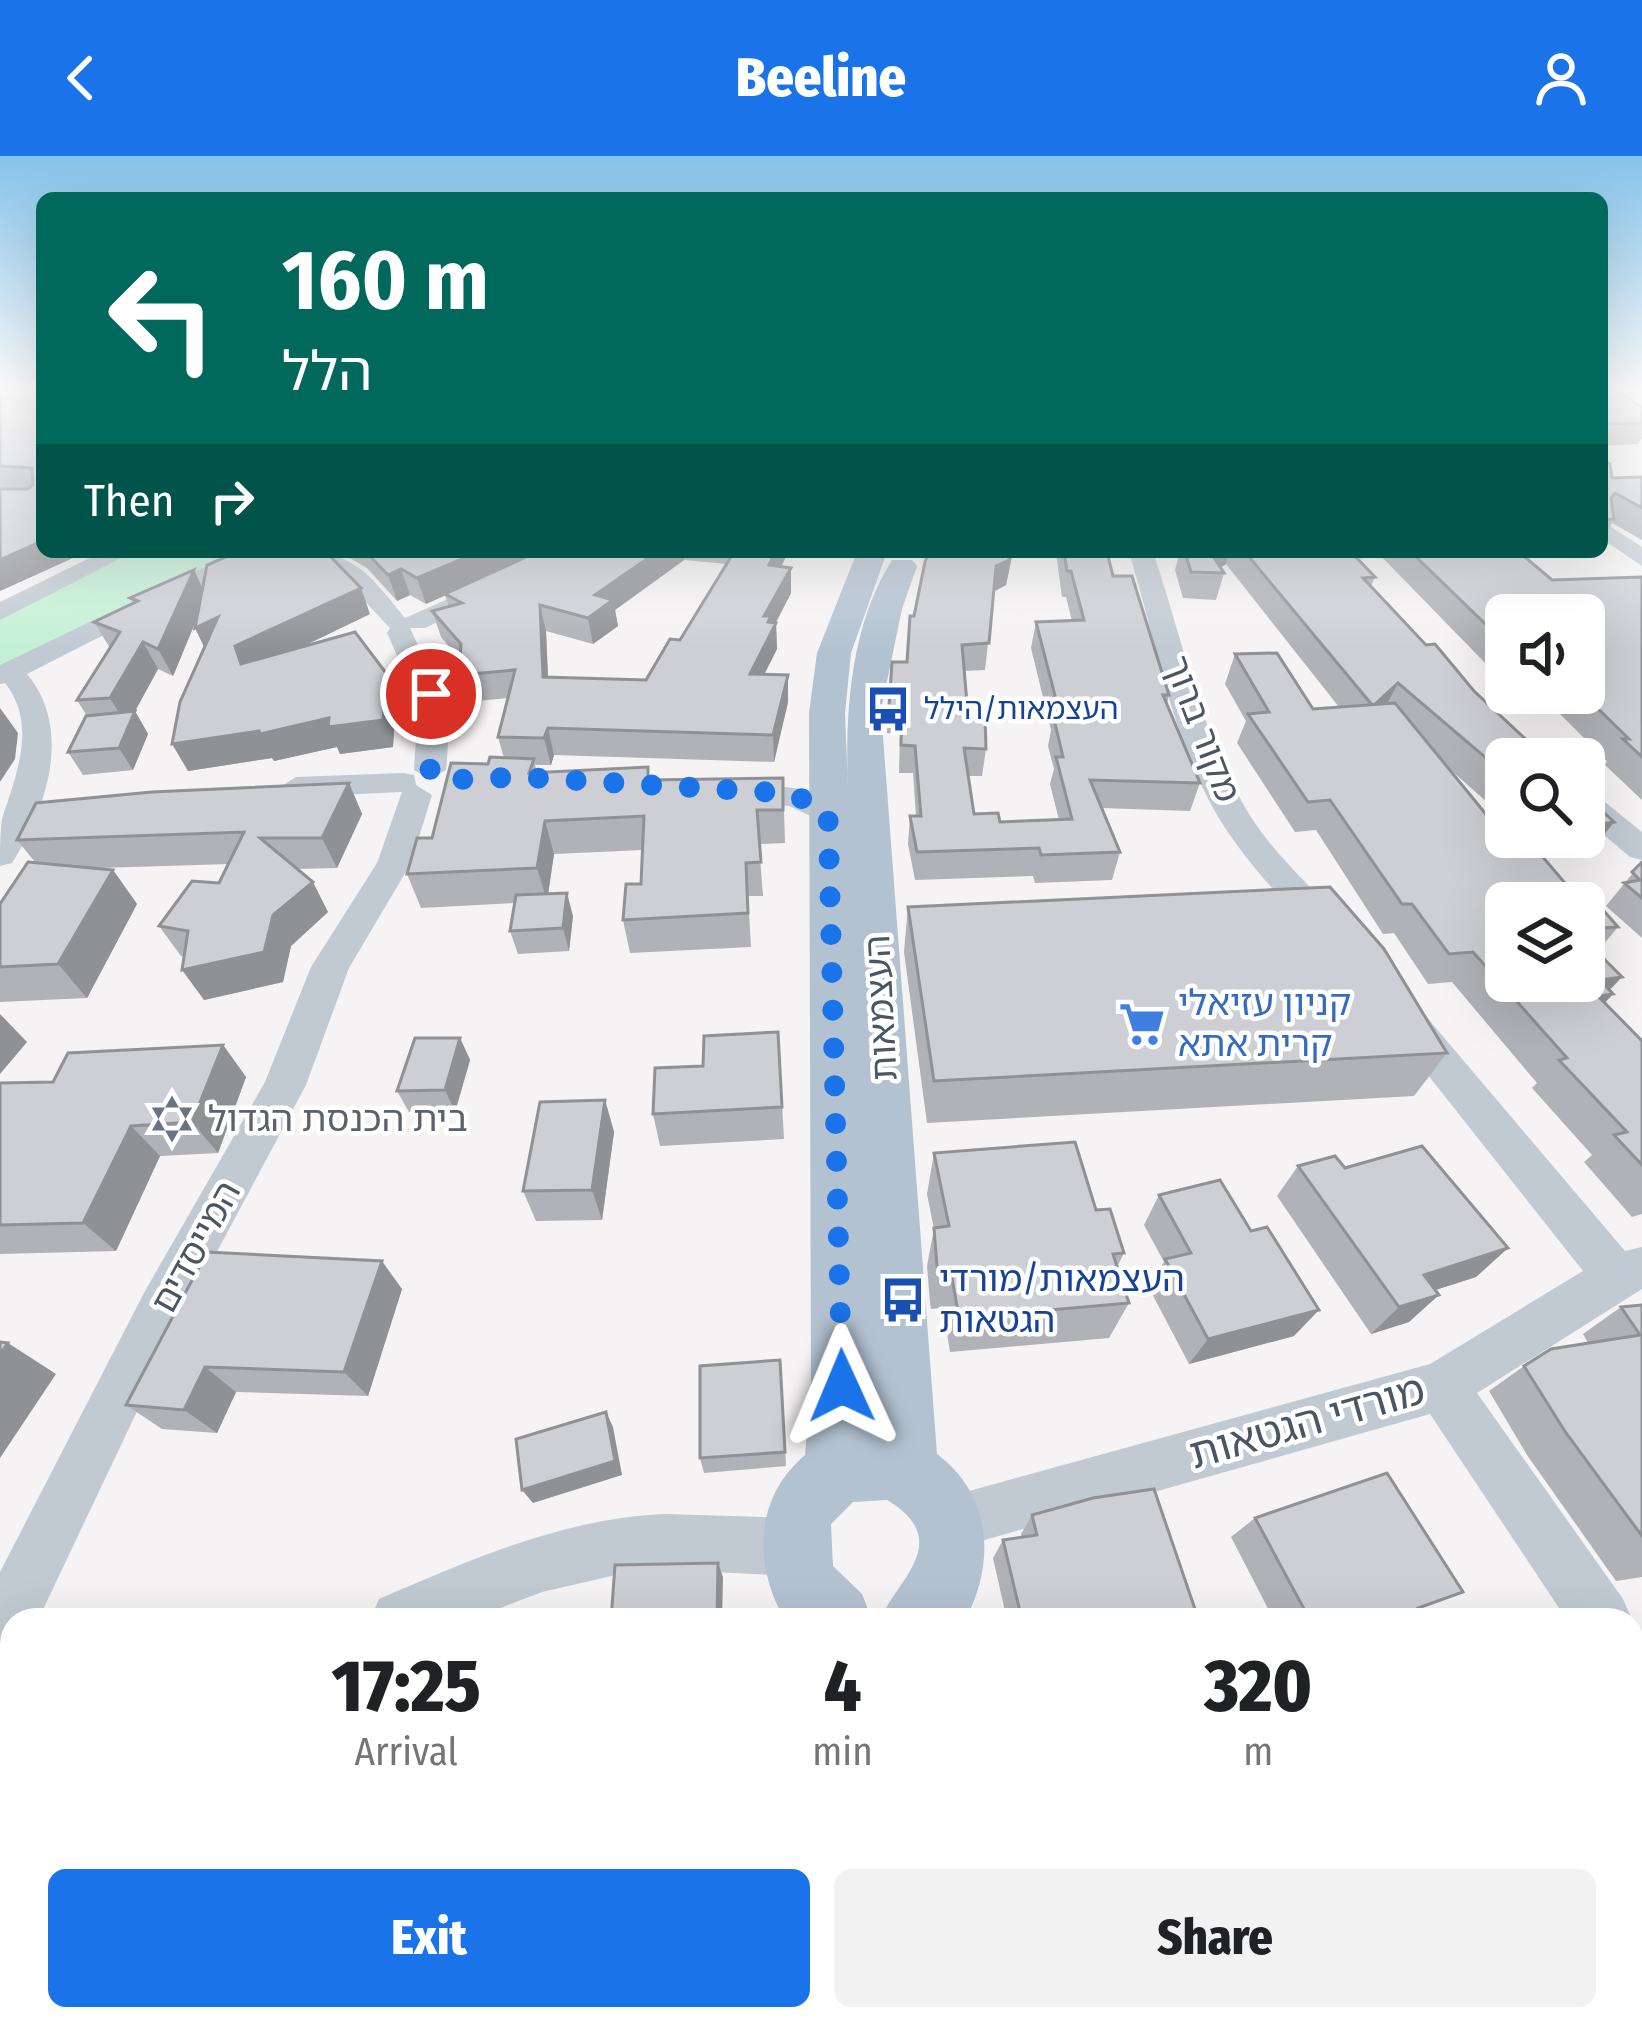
<!DOCTYPE html>
<html lang="en">
<head>
<meta charset="utf-8">
<style>
  body { margin:0; font-family:"Fira Sans Condensed","Noto Sans Hebrew",sans-serif; background:#f2f2f2; color:#202124; height:100vh; display:flex; flex-direction:column; font-size:45px; white-space:nowrap }
  * { box-sizing:border-box; margin:0 }
  p { font-size:39px; color:#757577 }
  .icon { flex:none; width:66px; height:66px; fill:none; stroke:currentColor; stroke-width:2; stroke-linecap:round; stroke-linejoin:round }
  .map { position:relative; flex:1; overflow:hidden }
  .panel { position:absolute; left:0px; top:1452px; width:1644px; height:423px; display:flex; flex-direction:column; background:#fff; border-radius:36px 36px 0 0; box-shadow:0 12px 48px #0002 }
  .panel>* { flex:none }
  .hud { position:absolute; left:36px; top:36px; width:1572px; height:366px; border-radius:18px; box-shadow:0 12px 48px #0002; background:#00695c; color:#fff; overflow:hidden }
  .fabs { position:absolute; left:1485px; top:438px; display:grid; gap:24px }
  .fabs a { display:grid; place-items:center; width:120px; height:120px; border-radius:18px; background:#fff; box-shadow:0 12px 48px #0002; font-size:60px }
  .pin { position:absolute; display:grid; place-items:center; width:102px; height:102px; color:#fff; margin:-51px; border:6px solid #fff; border-radius:50%; box-shadow:0 3px 12px #0007 }
  .me { position:absolute; width:132px; margin:-66px; rotate:359deg; stroke-linejoin:round; filter:drop-shadow(0 0 9px #0008) }
  .turn { display:flex; align-items:center; gap:42px; height:252px; padding:0 48px; font-size:54px }
  .turn .icon { width:156px; height:156px; stroke-width:2.5 }
  .turn b { display:block; font-size:84px; line-height:102px }
  .then { display:flex; align-items:center; height:114px; padding:0 48px; background:#0003; gap:24px; font-size:45px }
  .eta { display:flex; justify-content:space-evenly; align-items:center; height:204px; text-align:center }
  .eta b { font-size:72px; font-weight:800; line-height:84px }
  .primary-button { display:flex; gap:24px; margin-top:auto; padding:24px 48px }
  .primary-button a { flex:1; height:138px; border-radius:18px; background:#1a73e8; color:#fff; font-size:48px; font-weight:800; line-height:138px; text-align:center }
  .primary-button a+a { background:#f2f2f2; color:#202124 }
  header { display:flex; justify-content:space-between; align-items:center; height:156px; padding:0 48px; background:#1a73e8; color:#fff; font-size:54px; font-weight:800 }
  .map>svg:first-child { display:block }
  .green { fill:#c3f1d5 }
  .lines { fill:none; stroke-linecap:round; stroke-linejoin:round }
  .minor { fill:#c1cad2; fill-rule:evenodd }
  .major { fill:#b3c2d1; fill-rule:evenodd }
  .wall { fill:#b0b2b7; fill-rule:evenodd }
  .shaded-wall { fill:#909195 }
  .building { fill:#cdcfd5; stroke:#909195; stroke-width:3 }
  .route { stroke:#1a73e8; stroke-width:21; stroke-dasharray:0 37.8 }
  .labels { text-anchor:middle; dominant-baseline:central; stroke-width:9; stroke-linejoin:round; paint-order:stroke }
  .far-transit-label { font-size:30px; fill:#164399; stroke:#fff; text-anchor:start }
  .street-label { font-size:36px; fill:#4a5661; stroke:#fff }
  .shop-label { font-size:36px; fill:#366cbe; stroke:#fff; text-anchor:start }
  .worship-label { font-size:36px; fill:#5b616d; stroke:#fff; text-anchor:start }
  .transit-label { font-size:36px; fill:#164399; stroke:#fff; text-anchor:start }
  .near-street-label { font-size:42px; fill:#4a5661; stroke:#fff }
</style>
</head>
<body>
<header><svg class="icon" aria-label="back" viewBox="0 0 24 24"><path d="M15 5l-7 7 7 7"/></svg>Beeline<svg class="icon" aria-label="person" viewBox="0 0 24 24"><circle cx="12" cy="8" r="4"/><path d="M4 21q1-7 8-7t8 7"/></svg></header>
<div class="map">
<svg width="1642" height="1874" viewBox="0 0 1642 1874">
  <rect width="100%" height="100%" fill="#f5f3f3"/>
  <polygon class="green" points="128,396 253,396 0,519 0,460"/>
  <g class="lines">
    <g class="minor">
      <polygon points="1602,365 1642,391 1642,410 1602,383"/>
      <polygon points="102,396 133,396 0,464 0,446"/>
      <path d="M236,396H267L27,518C73,573 47,652 12,707L0,710C0,695 0,677 2,663C16,619 38,569 5,527L0,528V509Z"/>
      <path d="M307,396C357,396 375,426 405,462L554,396H586L425,472H410C439,537 454,537 446,614L430,623L414,614L418,546L387,477L390,472L340,419Z"/>
      <path d="M1129,396H1153C1183,484 1201,578 1249,658C1274,698 1310,730 1342,763L1347,772L1342,781L1329,784L1316,781C1281,742 1244,704 1217,659C1170,578 1156,484 1129,396Z"/>
      <polygon points="403,617 414,619 416,629 432,639 411,707 349,812 306,929 179,1167 38,1464 12,1464 12,1503 0,1508 0,1416 145,1135 265,926 311,811 377,707 402,636 296,641 280,631 296,621"/>
      <polygon points="730,624 808,634 844,658 828,668 789,650 719,641 714,634"/>
      <polygon points="1584,635 1595,638 1642,676 1642,704 1630,701 1584,662"/>
      <polygon points="1404,846 1418,851 1625,1095 1642,1091 1642,1133 1477,1237 1623,1443 1632,1464 1567,1464 1430,1258 949,1394 929,1386 921,1366 929,1346 1430,1208 1583,1115 1390,871 1384,861 1390,851"/>
      <path d="M666,1358L794,1362L814,1371L823,1391L814,1411L794,1420L692,1415L616,1419L542,1436L469,1464H370L379,1443C473,1403 563,1362 666,1358Z"/>
      <polygon points="1632,1473 1642,1477 1642,1544 1632,1539"/>
      <polygon points="324,1863 394,1863 397,1869 394,1874 319,1874"/>
    </g>
    <g class="major">
      <path d="M857,396H887L851,497L845,557L848,632C845,558 850,470 892,404H912L917,410L902,453L881,554L937,1298C992,1339 996,1407 965,1464H880C897,1423 955,1385 887,1344L853,1346L831,1368L833,1410L862,1438L872,1464H785C753,1409 754,1342 805,1299L811,1230L809,557L817,497Z"/>
      <polygon points="776,1863 864,1863 865,1874 775,1874"/>
      <polygon points="871,1863 959,1863 961,1874 871,1874"/>
    </g>
  </g>
  <g class="wall">
    <polygon points="0,232 42,232 42,396 86,396 0,435"/>
    <polygon points="1602,232 1642,251 1642,282 1638,288 1602,290"/>
    <polygon points="1602,302 1612,322 1642,321 1642,384 1612,367 1602,384"/>
    <path d="M331,396H788L781,411L791,437L776,467L777,493L764,518L788,519V546L774,606L554,599L551,609H535L537,616L648,611L650,624L783,622L785,687L759,688L763,740H748L751,791L630,797L623,764L641,728L643,694L554,698L548,738L573,760L569,795L518,798L510,775L515,747L421,752L407,718L488,608L504,602L498,581L508,542L467,546L459,519L460,504L441,481L432,455L449,451L445,439L426,448L410,439L397,445L367,412L341,397ZM684,404L727,408L680,484L646,524L548,521L546,475L593,488L618,470L615,454Z"/>
    <polygon points="929,396 1013,396 1006,429 994,435 985,514 964,515 968,559 986,593 982,620 968,620 974,658 1000,666 1059,664 1050,628 1054,613 1048,590 1051,574 1031,492 1036,466 1072,465 1066,441 1062,441 1056,396 1107,396 1113,420 1169,539 1167,548 1200,627 1190,655 1101,652 1120,696 1112,724 1035,727 1033,720 915,724 908,688 910,660 916,660 913,617 899,617 900,578 887,577 892,506 907,506 914,460"/>
    <path d="M1177,396H1351L1375,421L1371,430L1506,603V663L1444,608L1516,695L1570,733L1618,771L1597,796L1610,835L1613,838L1604,847L1642,885V1058L1632,1061L1584,1006L1592,999L1532,932L1537,927L1452,826L1428,828L1394,777L1383,778L1316,674L1295,676L1237,587L1246,565L1225,528L1235,498L1313,553L1339,551L1226,408L1221,411L1224,417L1216,444L1183,442L1175,414L1179,399ZM1584,747V825H1506Z"/>
    <polygon points="1377,396 1519,396 1552,424 1642,421 1642,644 1605,609 1607,605 1539,537 1584,537 1506,459 1506,510 1489,511"/>
    <polygon points="194,414 203,433 370,458 299,492 386,517 396,544 393,591 340,598 337,591 274,605 272,602 188,615 205,491 195,472 197,463 173,520 158,513 135,555 148,578 133,614 83,619 68,596 87,560 77,544 110,492 94,466 133,447 130,442"/>
    <polygon points="349,627 362,658 337,712 297,713 328,756 291,790 283,826 204,844 184,801 181,800 159,770 219,727 229,708 99,712 113,714 137,748 87,842 0,846 0,748 35,706 17,684"/>
    <polygon points="1614,666 1592,694 1550,702 1526,681 1584,681"/>
    <polygon points="1642,706 1642,782 1606,750"/>
    <polygon points="908,751 1447,897 1414,940 927,967 904,796"/>
    <polygon points="778,876 784,983 660,990 653,958"/>
    <polygon points="460,882 470,904 455,956 409,956 397,935"/>
    <polygon points="223,889 246,921 218,997 160,1000 116,1095 0,1098 0,927 53,926"/>
    <polygon points="605,944 614,976 602,1064 536,1065 523,1035"/>
    <polygon points="934,997 1096,1054 1124,1097 1117,1111 1129,1147 1109,1182 950,1196 943,1152 931,1153 930,1146 927,1110 934,1073 927,1038"/>
    <polygon points="1298,1010 1508,1092 1476,1121 1435,1134 1409,1166 1371,1178 1277,1040"/>
    <polygon points="1159,1039 1251,1075 1294,1180 1189,1208 1149,1132 1164,1106 1144,1069"/>
    <polygon points="207,1096 402,1133 368,1240 236,1236 217,1277 162,1273 126,1249"/>
    <polygon points="1642,1149 1642,1421 1616,1425 1527,1299 1489,1235 1524,1210 1588,1187 1583,1178 1621,1151"/>
    <polygon points="780,1204 786,1310 704,1317 700,1302"/>
    <polygon points="1032,1359 1196,1456 1184,1464 1007,1464 993,1402 1003,1384 1022,1382 1021,1378"/>
    <polygon points="1255,1362 1419,1454 1424,1464 1274,1464 1231,1381"/>
    <polygon points="1632,1579 1642,1579 1642,1874 1436,1874 1437,1863 1632,1863"/>
    <polygon points="1050,1863 1269,1863 1272,1874 1052,1874"/>
  </g>
  <g class="shaded-wall">
    <polygon points="42,385 42,396 86,396 0,435 0,404"/>
    <polygon points="479,396 543,396 426,448 417,422"/>
    <polygon points="657,396 683,396 684,404 615,454 618,470 593,488 588,462 595,439"/>
    <polygon points="775,396 788,396 770,435 769,409"/>
    <polygon points="1011,396 1013,396 1012,400 1006,429 993,436 996,410"/>
    <polygon points="1213,396 1229,396 1226,408 1213,417"/>
    <polygon points="791,412 791,437 771,475 776,467 777,493 751,545 750,518 764,460"/>
    <polygon points="401,413 410,439 397,445 388,419"/>
    <polygon points="194,414 206,440 173,520 158,493"/>
    <polygon points="361,432 370,458 248,517 241,508 235,490"/>
    <polygon points="540,449 546,475 549,548 543,521"/>
    <polygon points="218,461 208,499 195,472"/>
    <polygon points="143,486 158,513 127,570 110,542"/>
    <polygon points="386,517 396,544 393,591 340,598 337,591 274,605 272,602 188,615 172,588 329,562"/>
    <polygon points="788,519 788,546 774,606 773,579"/>
    <polygon points="1398,527 1384,554 1373,550"/>
    <polygon points="0,552 18,577 15,603 0,626"/>
    <polygon points="135,555 148,578 133,614 119,592"/>
    <polygon points="548,572 554,599 551,609 544,582"/>
    <polygon points="349,627 362,658 337,712 322,682"/>
    <polygon points="545,665 554,698 547,745 537,712"/>
    <polygon points="1614,666 1592,694 1550,702 1566,681 1584,681 1584,671"/>
    <polygon points="113,714 137,748 87,842 58,808"/>
    <polygon points="313,726 328,756 291,790 283,826 204,844 182,814 273,759"/>
    <polygon points="567,737 573,760 569,795 563,772"/>
    <polygon points="1622,821 1605,839 1613,838 1586,867 1600,824"/>
    <polygon points="0,858 27,886 0,918"/>
    <polygon points="460,882 470,904 455,956 445,934"/>
    <polygon points="223,889 246,921 218,997 192,966"/>
    <polygon points="605,944 614,976 602,1064 592,1034"/>
    <polygon points="131,970 160,1000 116,1095 83,1067"/>
    <polygon points="1508,1092 1476,1121 1395,1147 1424,1119"/>
    <polygon points="382,1105 402,1133 368,1240 344,1216"/>
    <polygon points="1439,1139 1409,1166 1371,1178 1399,1151"/>
    <polygon points="1319,1154 1294,1180 1189,1208 1208,1183"/>
    <polygon points="8,1187 56,1218 0,1302 0,1198"/>
    <polygon points="205,1211 236,1236 217,1277 184,1254"/>
    <polygon points="606,1256 613,1271 622,1319 533,1347 522,1334"/>
    <polygon points="718,1407 723,1421 722,1464 717,1464"/>
    <polygon points="202,1863 243,1863 207,1874 199,1874"/>
  </g>
  <g class="building">
    <polygon points="0,232 42,232 42,385 0,404 0,333 28,333 33,329 32,312 0,310"/>
    <polygon points="1602,232 1611,232 1642,251 1642,267 1602,268"/>
    <polygon points="1602,302 1610,308 1612,322 1642,321 1642,352 1615,337 1611,342 1614,363 1602,364"/>
    <polygon points="237,396 326,396 361,432 235,490 241,508 355,476 386,517 383,564 328,571 329,562 260,578 259,575 172,588 180,546 218,461 195,472 207,409"/>
    <polygon points="366,396 479,396 417,422 401,413 388,419"/>
    <polygon points="537,396 657,396 595,439 613,444 588,462 540,449 543,521 646,524 670,483 680,484 734,396 775,396 769,409 791,412 764,460 771,460 768,466 776,467 750,518 788,519 773,579 548,572 544,582 498,581 515,514 459,519 461,488 432,455 462,447 445,438"/>
    <polygon points="929,396 1011,396 1009,404 996,410 989,487 962,489 968,559 985,560 986,593 964,592 974,658 998,657 1000,666 1072,663 1056,601 1063,601 1054,563 1061,563 1036,466 1084,464 1071,415 1067,415 1064,396 1107,396 1113,420 1132,420 1169,539 1163,539 1200,627 1090,624 1120,696 1041,699 1039,692 917,696 910,660 921,660 915,590 901,589 902,550 889,550 892,506 907,506 910,460 914,460 925,406"/>
    <polygon points="1185,396 1213,396 1211,397 1224,417 1191,416"/>
    <polygon points="1245,396 1351,396 1375,421 1363,422 1426,489 1435,488 1474,535 1547,603 1506,603 1506,619 1398,527 1373,550"/>
    <polygon points="1411,396 1519,396 1552,424 1642,421 1642,601 1623,583 1629,583 1582,537 1584,537 1584,459 1506,459 1506,485 1503,485"/>
    <polygon points="194,414 158,493 143,486 110,542 77,544 120,476 94,466 138,445 130,442"/>
    <polygon points="1277,497 1313,553 1395,547 1516,695 1536,693 1570,733 1583,731 1618,771 1584,773 1584,747 1506,747 1506,825 1584,825 1584,783 1622,821 1600,824 1613,838 1598,840 1642,885 1642,1009 1614,979 1627,976 1559,904 1567,902 1473,796 1449,798 1412,748 1402,748 1330,644 1308,646 1248,558 1269,556 1235,498"/>
    <polygon points="135,555 119,592 68,596 86,560"/>
    <polygon points="490,601 534,603 529,617 648,611 648,624 783,622 783,654 757,654 761,706 746,707 748,757 623,764 626,728 641,728 644,660 545,665 537,712 407,718 417,682 432,682 451,607 488,608"/>
    <polygon points="349,627 322,682 260,682 313,726 273,759 264,796 182,814 188,775 159,770 192,725 219,727 244,676 17,684 36,647 152,636"/>
    <polygon points="1584,638 1614,666 1584,671"/>
    <polygon points="28,706 113,714 58,808 0,811 0,748"/>
    <polygon points="1642,706 1642,742 1624,727 1640,724 1632,716"/>
    <polygon points="1330,731 1384,793 1447,897 934,925 908,751"/>
    <polygon points="567,737 563,772 510,775 516,739"/>
    <polygon points="778,876 782,951 653,958 655,912 703,910 704,880"/>
    <polygon points="415,882 460,882 445,934 397,935"/>
    <polygon points="223,889 192,966 131,970 83,1067 0,1069 0,927 53,926 68,897"/>
    <polygon points="605,944 592,1034 523,1035 540,946"/>
    <polygon points="1075,986 1096,1054 1110,1053 1124,1097 1113,1098 1129,1147 959,1162 951,1116 939,1117 937,1110 934,1072 949,1070 934,997"/>
    <polygon points="1422,990 1508,1092 1424,1119 1439,1139 1399,1151 1298,1010 1335,1000 1345,1012"/>
    <polygon points="1220,1024 1251,1075 1267,1071 1319,1154 1208,1183 1165,1103 1191,1097 1159,1039"/>
    <polygon points="207,1096 382,1105 344,1216 205,1211 184,1254 126,1249"/>
    <polygon points="1642,1149 1642,1380 1566,1277 1524,1210 1551,1193 1640,1179 1621,1151"/>
    <polygon points="0,1186 8,1187 0,1198"/>
    <polygon points="780,1204 785,1296 700,1302 700,1210"/>
    <polygon points="606,1256 615,1305 522,1334 516,1283"/>
    <polygon points="1387,1317 1463,1436 1418,1452 1424,1464 1310,1464 1255,1362"/>
    <polygon points="1154,1333 1196,1456 1149,1464 1022,1464 1003,1384 1037,1379 1032,1359 1093,1342"/>
    <polygon points="718,1407 717,1464 611,1464 615,1409"/>
    <polygon points="1632,1579 1642,1579 1642,1736 1632,1712"/>
    <polygon points="12,1580 12,1812 0,1812 0,1581"/>
    <polygon points="1632,1772 1642,1778 1642,1874 1499,1874 1500,1863 1632,1863"/>
    <polygon points="87,1863 202,1863 199,1874 83,1874"/>
    <polygon points="1070,1863 1269,1863 1272,1874 1072,1874"/>
  </g>
  <linearGradient id="sky" x2="0" y2="1"><stop stop-color="#85c3ea"/><stop offset="0.47" stop-color="#fafafa"/><stop offset="1" stop-color="#fafafa" stop-opacity="0"/></linearGradient>
  <rect width="1642" height="495" fill="url(#sky)"/>
  <g class="lines">
    <polyline class="route" points="431,538 434,581 430,614 441,616 447,624 519,621 768,636 797,640 828,658 842,1230"/>
  </g>
  <defs>
    <g id="bus-bare" transform="scale(3.6)"><path d="M-5-6H5V4H4V6H2V4H-2V6H-4V4H-5ZM-3.5-4V0h7V-4ZM-3.5 1.2v1.5H-2V1.2ZM2 1.2v1.5H3.5V1.2Z" fill="#1a4fb4" stroke="#fff" stroke-width="2.5" paint-order="stroke"/></g>
    <g id="supermarket-bare" transform="scale(3.6)"><path d="M-6-5.5h2.5l.6 2H6L4.5 2H-2.5L-4.4-4H-6ZM-1.5 3.2a1.3 1.3 0 1 0 .1 0ZM3 3.2a1.3 1.3 0 1 0 .1 0Z" fill="#3f7fe0" stroke="#fff" stroke-width="2.5" paint-order="stroke"/></g>
    <g id="synagogue-bare" transform="scale(3.6)"><path d="M0-6.5L5.6 3.2H-5.6ZM0 6.5L5.6-3.2H-5.6Z" fill="#6b7280" stroke="#fff" stroke-width="2.5" paint-order="stroke"/></g>
  </defs>
  <g fill-rule="evenodd">
    <use href="#bus-bare" x="888" y="553"/>
    <use href="#supermarket-bare" x="1142" y="868"/>
    <use href="#synagogue-bare" x="172" y="963"/>
    <use href="#bus-bare" x="903" y="1144"/>
  </g>
  <g class="labels">
    <g class="far-transit-label">
      <text x="924" y="553">העצמאות/הילל</text>
    </g>
    <g class="street-label">
      <text transform="translate(1202 573) rotate(69)">מקור ברוך</text>
      <text transform="translate(881 852) rotate(-93)">העצמאות</text>
      <text transform="translate(196 1091) rotate(-61)">המייסדים</text>
    </g>
    <g class="shop-label">
      <text x="1178" y="847">קניון עזיאלי<tspan x="1178" dy="41">קרית אתא</tspan></text>
    </g>
    <g class="worship-label">
      <text x="208" y="963">בית הכנסת הגדול</text>
    </g>
    <g class="transit-label">
      <text x="939" y="1123">העצמאות/מורדי<tspan x="939" dy="41">הגטאות</tspan></text>
    </g>
    <g class="near-street-label">
      <text transform="translate(1307 1266) rotate(-16)">מורדי הגטאות</text>
    </g>
  </g>
</svg>
<div class="fabs">
<a><svg class="icon" aria-label="sound" viewBox="0 0 24 24"><path d="M4 9h4l5-4v14l-5-4H4zM17 9q2 3 0 6"/></svg></a>
<a><svg class="icon" aria-label="search" viewBox="0 0 24 24"><circle cx="10" cy="10" r="6"/><path d="M15 15l6 6"/></svg></a>
<a><svg class="icon" aria-label="layers" viewBox="0 0 24 24"><path d="M12 4l9 5-9 5-9-5zM3 14l9 5 9-5"/></svg></a>
</div>
<div class="pin" style="left:431px;top:538px;background:#d93025"><svg class="icon" aria-label="arrive" viewBox="0 0 24 24"><path d="M6 21V4h12l-3 4 3 4H6"/></svg></div>
<svg class="me" style="left:842px;top:1230px" viewBox="-20 -20 40 40"><path d="M0-17L14 15 0 8-14 15z" fill="#1a73e8" stroke="#fff" stroke-width="4"/></svg>
<div class="hud">
<div class="turn"><svg class="icon" aria-label="left" viewBox="0 0 24 24"><path d="M17 20v-9H6M10 6l-5 5 5 5"/></svg><div><b>160 m</b>הלל</div></div>
<div class="then">Then<svg class="icon" aria-label="right" viewBox="0 0 24 24"><path d="M7 20v-9h11M14 6l5 5-5 5"/></svg></div>
</div>
<section class="panel">
<div class="eta">
<div><b>17:25</b><p>Arrival</p></div>
<div><b>4</b><p>min</p></div>
<div><b>320</b><p>m</p></div>
</div>
<div class="primary-button"><a>Exit</a><a>Share</a></div>
</section>
</div>
</body>
</html>
